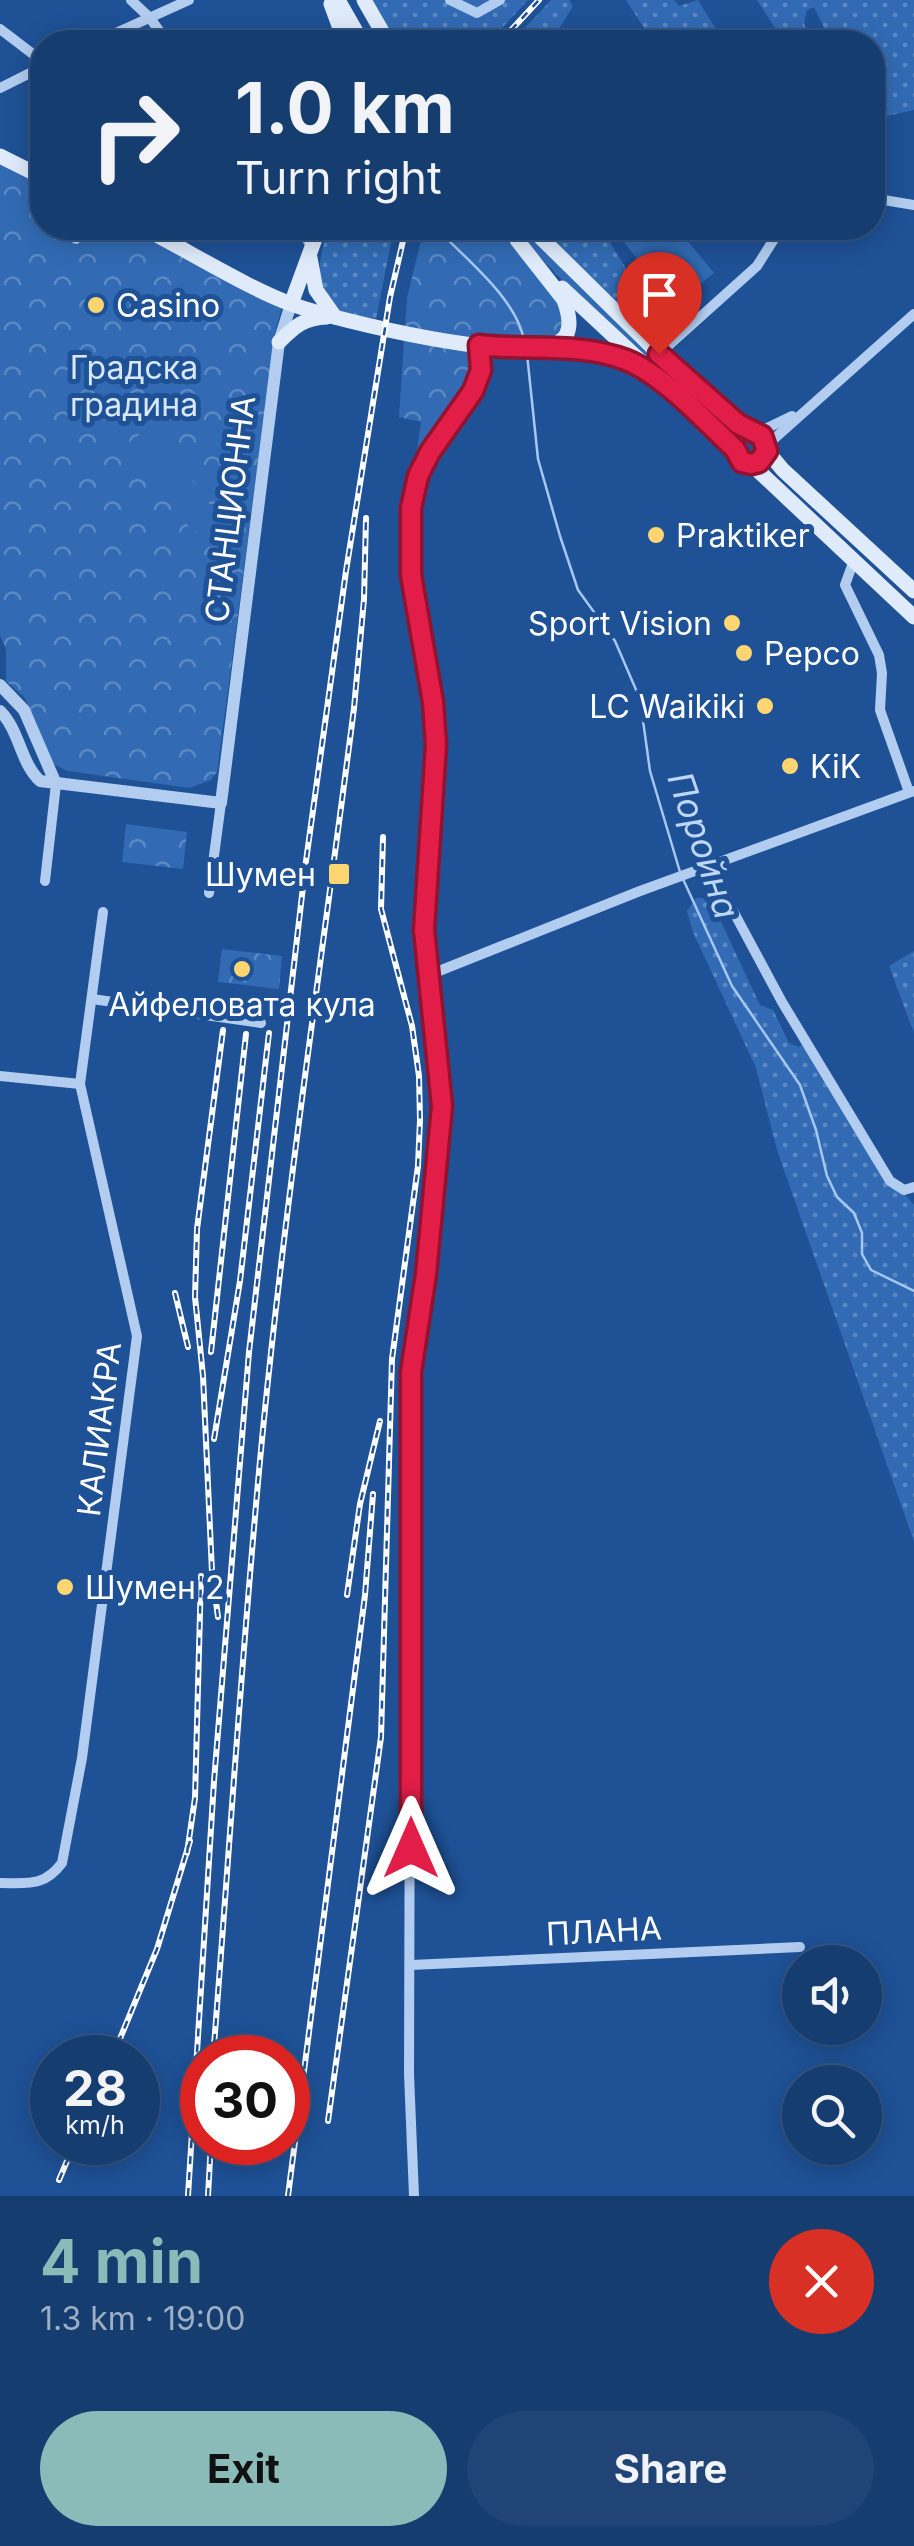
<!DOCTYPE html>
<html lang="en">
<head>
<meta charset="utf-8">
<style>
  body { margin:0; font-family:Inter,sans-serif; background:#1f4475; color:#f1f3f6; height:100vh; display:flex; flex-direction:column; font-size:38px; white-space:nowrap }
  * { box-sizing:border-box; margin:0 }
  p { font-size:32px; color:#9eaec3 }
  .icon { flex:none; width:55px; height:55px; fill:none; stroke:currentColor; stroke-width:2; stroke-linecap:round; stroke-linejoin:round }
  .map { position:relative; height:2196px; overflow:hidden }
  .details { display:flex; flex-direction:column; background:#163d70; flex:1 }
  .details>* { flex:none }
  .top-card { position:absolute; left:30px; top:30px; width:855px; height:210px; border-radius:40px; box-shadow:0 5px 25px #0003,0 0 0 2px #355683; background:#163d70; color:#f1f3f6; overflow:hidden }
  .fabs { position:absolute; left:782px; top:1945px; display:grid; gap:20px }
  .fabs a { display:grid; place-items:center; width:100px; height:100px; border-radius:50%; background:#163d70; box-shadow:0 5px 25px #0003,0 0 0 2px #355683; font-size:50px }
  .speed { position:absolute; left:30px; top:2035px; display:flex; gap:20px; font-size:50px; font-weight:700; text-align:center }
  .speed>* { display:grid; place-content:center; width:130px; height:130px; border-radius:50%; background:#163d70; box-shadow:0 5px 25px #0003,0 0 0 2px #355683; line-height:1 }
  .speed small { font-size:25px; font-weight:400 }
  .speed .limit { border:15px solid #d22; background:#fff; color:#111 }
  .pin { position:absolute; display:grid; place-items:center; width:85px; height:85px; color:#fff; margin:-102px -42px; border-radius:50% 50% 50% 0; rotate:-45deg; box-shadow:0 0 10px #0007 }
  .pin .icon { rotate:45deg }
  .me { position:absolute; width:110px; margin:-55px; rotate:0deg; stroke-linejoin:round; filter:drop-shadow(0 0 8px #0008) }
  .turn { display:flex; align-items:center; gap:35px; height:210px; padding:0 40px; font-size:45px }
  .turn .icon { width:130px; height:130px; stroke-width:2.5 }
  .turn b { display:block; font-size:70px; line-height:85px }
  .round { display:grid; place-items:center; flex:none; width:105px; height:105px; border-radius:52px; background:#1f4475 }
  .overview { display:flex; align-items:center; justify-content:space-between; height:170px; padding:0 40px }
  h1 { font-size:60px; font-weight:700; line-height:75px; color:#8bbbb9 }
  .primary-button { display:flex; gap:20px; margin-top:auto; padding:20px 40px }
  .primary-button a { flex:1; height:115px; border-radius:60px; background:#8bbbb9; color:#111; font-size:40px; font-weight:700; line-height:115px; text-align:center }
  .primary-button a+a { background:#1f4475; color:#f1f3f6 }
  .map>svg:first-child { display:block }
  .grass { fill:url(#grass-dots) }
  .forest { fill:url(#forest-crowns) }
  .pitch { fill:#326bb4 }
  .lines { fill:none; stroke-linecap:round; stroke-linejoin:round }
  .stream { stroke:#a5c8f1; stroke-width:2.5 }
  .minor { stroke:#b2cdef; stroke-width:10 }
  .tertiary { stroke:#b2cdef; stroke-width:12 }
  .secondary { stroke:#dfebfb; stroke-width:15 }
  .rail-casing { stroke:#fff; stroke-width:6 }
  .rail { stroke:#1e5196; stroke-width:2.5; stroke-dasharray:8; stroke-linecap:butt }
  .route-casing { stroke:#92132f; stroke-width:25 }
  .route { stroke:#e11d48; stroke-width:18 }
  .poi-dot { fill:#fed671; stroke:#1e5196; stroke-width:4 }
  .labels { text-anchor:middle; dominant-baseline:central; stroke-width:10; stroke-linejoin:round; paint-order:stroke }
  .poi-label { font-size:32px; fill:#fff; stroke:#1e5196; text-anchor:start }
  .park-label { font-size:32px; fill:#d8e8fb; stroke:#1e5196 }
  .street-label { font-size:32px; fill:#fff; stroke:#1e5196 }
  .water-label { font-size:35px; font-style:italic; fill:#bed7f6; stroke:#1e5196 }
</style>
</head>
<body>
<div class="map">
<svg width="914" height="2196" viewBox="0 0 914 2196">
  <defs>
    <pattern id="grass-dots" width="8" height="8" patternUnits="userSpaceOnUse" patternTransform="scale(2.5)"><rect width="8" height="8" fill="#326bb4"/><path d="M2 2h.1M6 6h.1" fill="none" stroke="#5b89c3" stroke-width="1.8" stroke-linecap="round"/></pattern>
    <pattern id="forest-crowns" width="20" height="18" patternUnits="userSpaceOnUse" patternTransform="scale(2.5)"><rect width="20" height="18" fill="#326bb4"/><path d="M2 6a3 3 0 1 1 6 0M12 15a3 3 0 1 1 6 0" fill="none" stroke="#5b89c3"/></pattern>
  </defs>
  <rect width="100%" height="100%" fill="#1e5196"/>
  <g class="grass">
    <polygon points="364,0 528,0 489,42 388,42"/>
    <polygon points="551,0 569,0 573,6 551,42 523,42 527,36 524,29"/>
    <polygon points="626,0 674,0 679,6 698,0 722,39 717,42 653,42"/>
    <polygon points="757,0 914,0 914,110 873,119 872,42 831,42 814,7 807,10 804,23 809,39 784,42"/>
    <path d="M329,228H394L376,319C365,317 346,316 337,310C310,291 320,252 329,228Z"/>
    <polygon points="511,228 525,228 729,426 724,432 579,297"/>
    <polygon points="531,228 601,228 627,270 684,328 659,354"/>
    <polygon points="696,898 706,898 713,905 760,1005 773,1010 789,1043 799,1047 806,1039 877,1160 914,1205 914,1542 777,1150 756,1068 693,932 687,911"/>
    <polygon points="914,951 914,1033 889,966"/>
  </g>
  <g class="forest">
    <polygon points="0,163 42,185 42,228 126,228 282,308 276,328 217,772 211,780 189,788 68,771 53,764 25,698 6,681 6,650 0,635"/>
    <polygon points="424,228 505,228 564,300 562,341 479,345 481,370 430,452 417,450 421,422 399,417 407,298"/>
    <polygon points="126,824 187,832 183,869 122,862"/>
    <polygon points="222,949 282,956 279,989 218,982"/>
  </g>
  <g class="pitch">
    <polygon points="612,228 677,228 714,273 675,305"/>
    <polygon points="150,426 182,468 158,486 126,445"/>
    <polygon points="185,471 217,514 194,533 160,490"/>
  </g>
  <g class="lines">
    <g class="stream">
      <path d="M436,228C465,258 518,300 524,341"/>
      <polyline points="527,354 538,459 560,536 578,590 615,641 640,699 650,771 680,872"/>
      <polyline points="683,879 732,986 800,1085 816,1130 827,1176 837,1197 854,1213 862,1233 862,1254 871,1270 914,1291"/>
    </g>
    <g class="minor">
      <polyline points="131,0 150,18 167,42"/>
      <polyline points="450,0 477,13 500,0"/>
      <polyline points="0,29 42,61"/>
      <polyline points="96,42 189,0"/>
      <polyline points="0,88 42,67"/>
      <polyline points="872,198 914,205"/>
      <polyline points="299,228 312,247"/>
      <polyline points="76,239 81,228"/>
      <polyline points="659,354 757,266 781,228"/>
      <polyline points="757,433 792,416"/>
      <polyline points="766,446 914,314"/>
      <polyline points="854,560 845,585 879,655 882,673 880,710 909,792"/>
      <polyline points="709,866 782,1002 890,1181 904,1190 914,1187"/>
      <polyline points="45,881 56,784"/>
      <polyline points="209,893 221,803"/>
      <polyline points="429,975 640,891 914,791"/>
      <polyline points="92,999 261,1023"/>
      <polyline points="0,1076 80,1084"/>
      <path d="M0,1883C28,1883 44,1887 62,1863L82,1758L137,1336L80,1084L103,912"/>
      <polyline points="411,1965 800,1947"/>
      <path d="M414,2196L409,2074L411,1372C424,1286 441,1197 441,1109C442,1049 427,989 424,929C422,866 440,803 436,740C431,664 408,592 411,515C414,445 486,410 479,345"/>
    </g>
    <g class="tertiary">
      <polyline points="0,685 24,710 56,784"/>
      <path d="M0,711C20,731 20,762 40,781L221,803L279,342L291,304"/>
    </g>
    <g class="secondary">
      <polyline points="338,0 362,42"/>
      <polyline points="364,0 388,42"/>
      <polyline points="331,4 345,42"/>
      <polyline points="0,156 42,177"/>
      <path d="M143,228C189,251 247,288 294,305C339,321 521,365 559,342C574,333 569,314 564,300L517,240"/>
      <polyline points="531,228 659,354 748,432"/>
      <polyline points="310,258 316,290 335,317"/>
      <polyline points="562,288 735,449"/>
      <polyline points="291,304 319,228"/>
      <path d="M279,342C295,326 304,318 327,317"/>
      <polyline points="548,348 612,355 637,366"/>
      <circle cx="751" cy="448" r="16"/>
      <polyline points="767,451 783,470 914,591"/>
      <polyline points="751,464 914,617"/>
    </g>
    <g class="rail-casing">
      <g id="rail">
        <polyline points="500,42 539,0"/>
        <polyline points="175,1293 188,1347"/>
        <polyline points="211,1352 246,1034"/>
        <polyline points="214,1439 240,1281 269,1033"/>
        <polyline points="347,1595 360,1504 380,1421"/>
        <polyline points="218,1617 212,1572 203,1376 195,1297 197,1229 223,1030"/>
        <polyline points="187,1853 195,1798 201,1576"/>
        <polyline points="112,2058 157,1949 190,1841"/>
        <path d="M213,2058C230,1844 243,1631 264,1419C288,1181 324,944 354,708L364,599L366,518"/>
        <polyline points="328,2121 381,1737 392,1359 418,1166 420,1120 419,1076 412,1026 381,909 383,837"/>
        <polyline points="59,2180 75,2142"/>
        <polyline points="188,2196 214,1781 249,1352 306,861 346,571 390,297 406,228"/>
        <polyline points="208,2196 211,2142"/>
        <polyline points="288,2196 365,1595 373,1494"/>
      </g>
    </g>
    <use href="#rail" class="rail"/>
  </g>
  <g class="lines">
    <g class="route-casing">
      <path id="route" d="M411,1848V1372L426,1274L442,1106L424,930L436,745L433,702L411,575V508L418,476L430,452L473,391L481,370L479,345C527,351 580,342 626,360C664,375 705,421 735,449L742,462L751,464L759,462L767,451L762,436L738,424L659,354"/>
    </g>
    <use href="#route" class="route"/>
  </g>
  <g class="poi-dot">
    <circle cx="96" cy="305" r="10"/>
    <circle cx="656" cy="535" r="10"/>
    <circle cx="732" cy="623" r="10"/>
    <circle cx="744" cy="653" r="10"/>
    <circle cx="765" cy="706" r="10"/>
    <circle cx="790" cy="766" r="10"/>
    <rect x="327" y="862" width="24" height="24" rx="5"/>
    <circle cx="242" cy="969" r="10"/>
    <circle cx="65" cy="1587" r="10"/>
  </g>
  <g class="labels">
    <g class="poi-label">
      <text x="116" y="305">Casino</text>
      <text x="676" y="535">Praktiker</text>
      <text x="712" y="623" text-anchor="end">Sport Vision</text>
      <text x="764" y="653">Pepco</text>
      <text x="745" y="706" text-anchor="end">LC Waikiki</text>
      <text x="810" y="766">KiK</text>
      <text x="316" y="874" text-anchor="end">Шумен</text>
      <text x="242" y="1004" text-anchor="middle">Айфеловата кула</text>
      <text x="85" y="1587">Шумен 2</text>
    </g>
    <g class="park-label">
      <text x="134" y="367">Градска<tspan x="134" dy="37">градина</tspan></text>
    </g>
    <g class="street-label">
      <text transform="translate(230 509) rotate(-83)">СТАНЦИОННА</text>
      <text transform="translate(99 1429) rotate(-83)">КАЛИАКРА</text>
      <text transform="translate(604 1931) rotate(-3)">ПЛАНА</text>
    </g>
    <g class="water-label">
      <text transform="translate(704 845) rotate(71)">Поройна</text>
    </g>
  </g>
</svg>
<div class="fabs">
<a><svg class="icon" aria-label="sound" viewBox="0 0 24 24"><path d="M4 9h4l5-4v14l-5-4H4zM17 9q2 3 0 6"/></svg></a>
<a><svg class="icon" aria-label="search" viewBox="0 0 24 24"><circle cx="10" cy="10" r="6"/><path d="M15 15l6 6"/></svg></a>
</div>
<div class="speed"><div>28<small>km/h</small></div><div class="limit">30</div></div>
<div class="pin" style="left:659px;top:354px;background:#d93025"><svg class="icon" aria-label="arrive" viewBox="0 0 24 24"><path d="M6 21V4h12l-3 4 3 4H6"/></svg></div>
<svg class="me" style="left:411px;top:1848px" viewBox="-20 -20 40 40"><path d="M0-17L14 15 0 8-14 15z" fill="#e11d48" stroke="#fff" stroke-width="4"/></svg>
<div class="top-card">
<div class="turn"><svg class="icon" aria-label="right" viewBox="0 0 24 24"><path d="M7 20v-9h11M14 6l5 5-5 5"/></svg><div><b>1.0 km</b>Turn right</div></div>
</div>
</div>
<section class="details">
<div class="overview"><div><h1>4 min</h1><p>1.3 km · 19:00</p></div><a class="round" style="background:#d93025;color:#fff"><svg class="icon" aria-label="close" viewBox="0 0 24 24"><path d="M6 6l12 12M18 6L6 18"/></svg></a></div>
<div class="primary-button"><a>Exit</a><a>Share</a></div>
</section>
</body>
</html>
